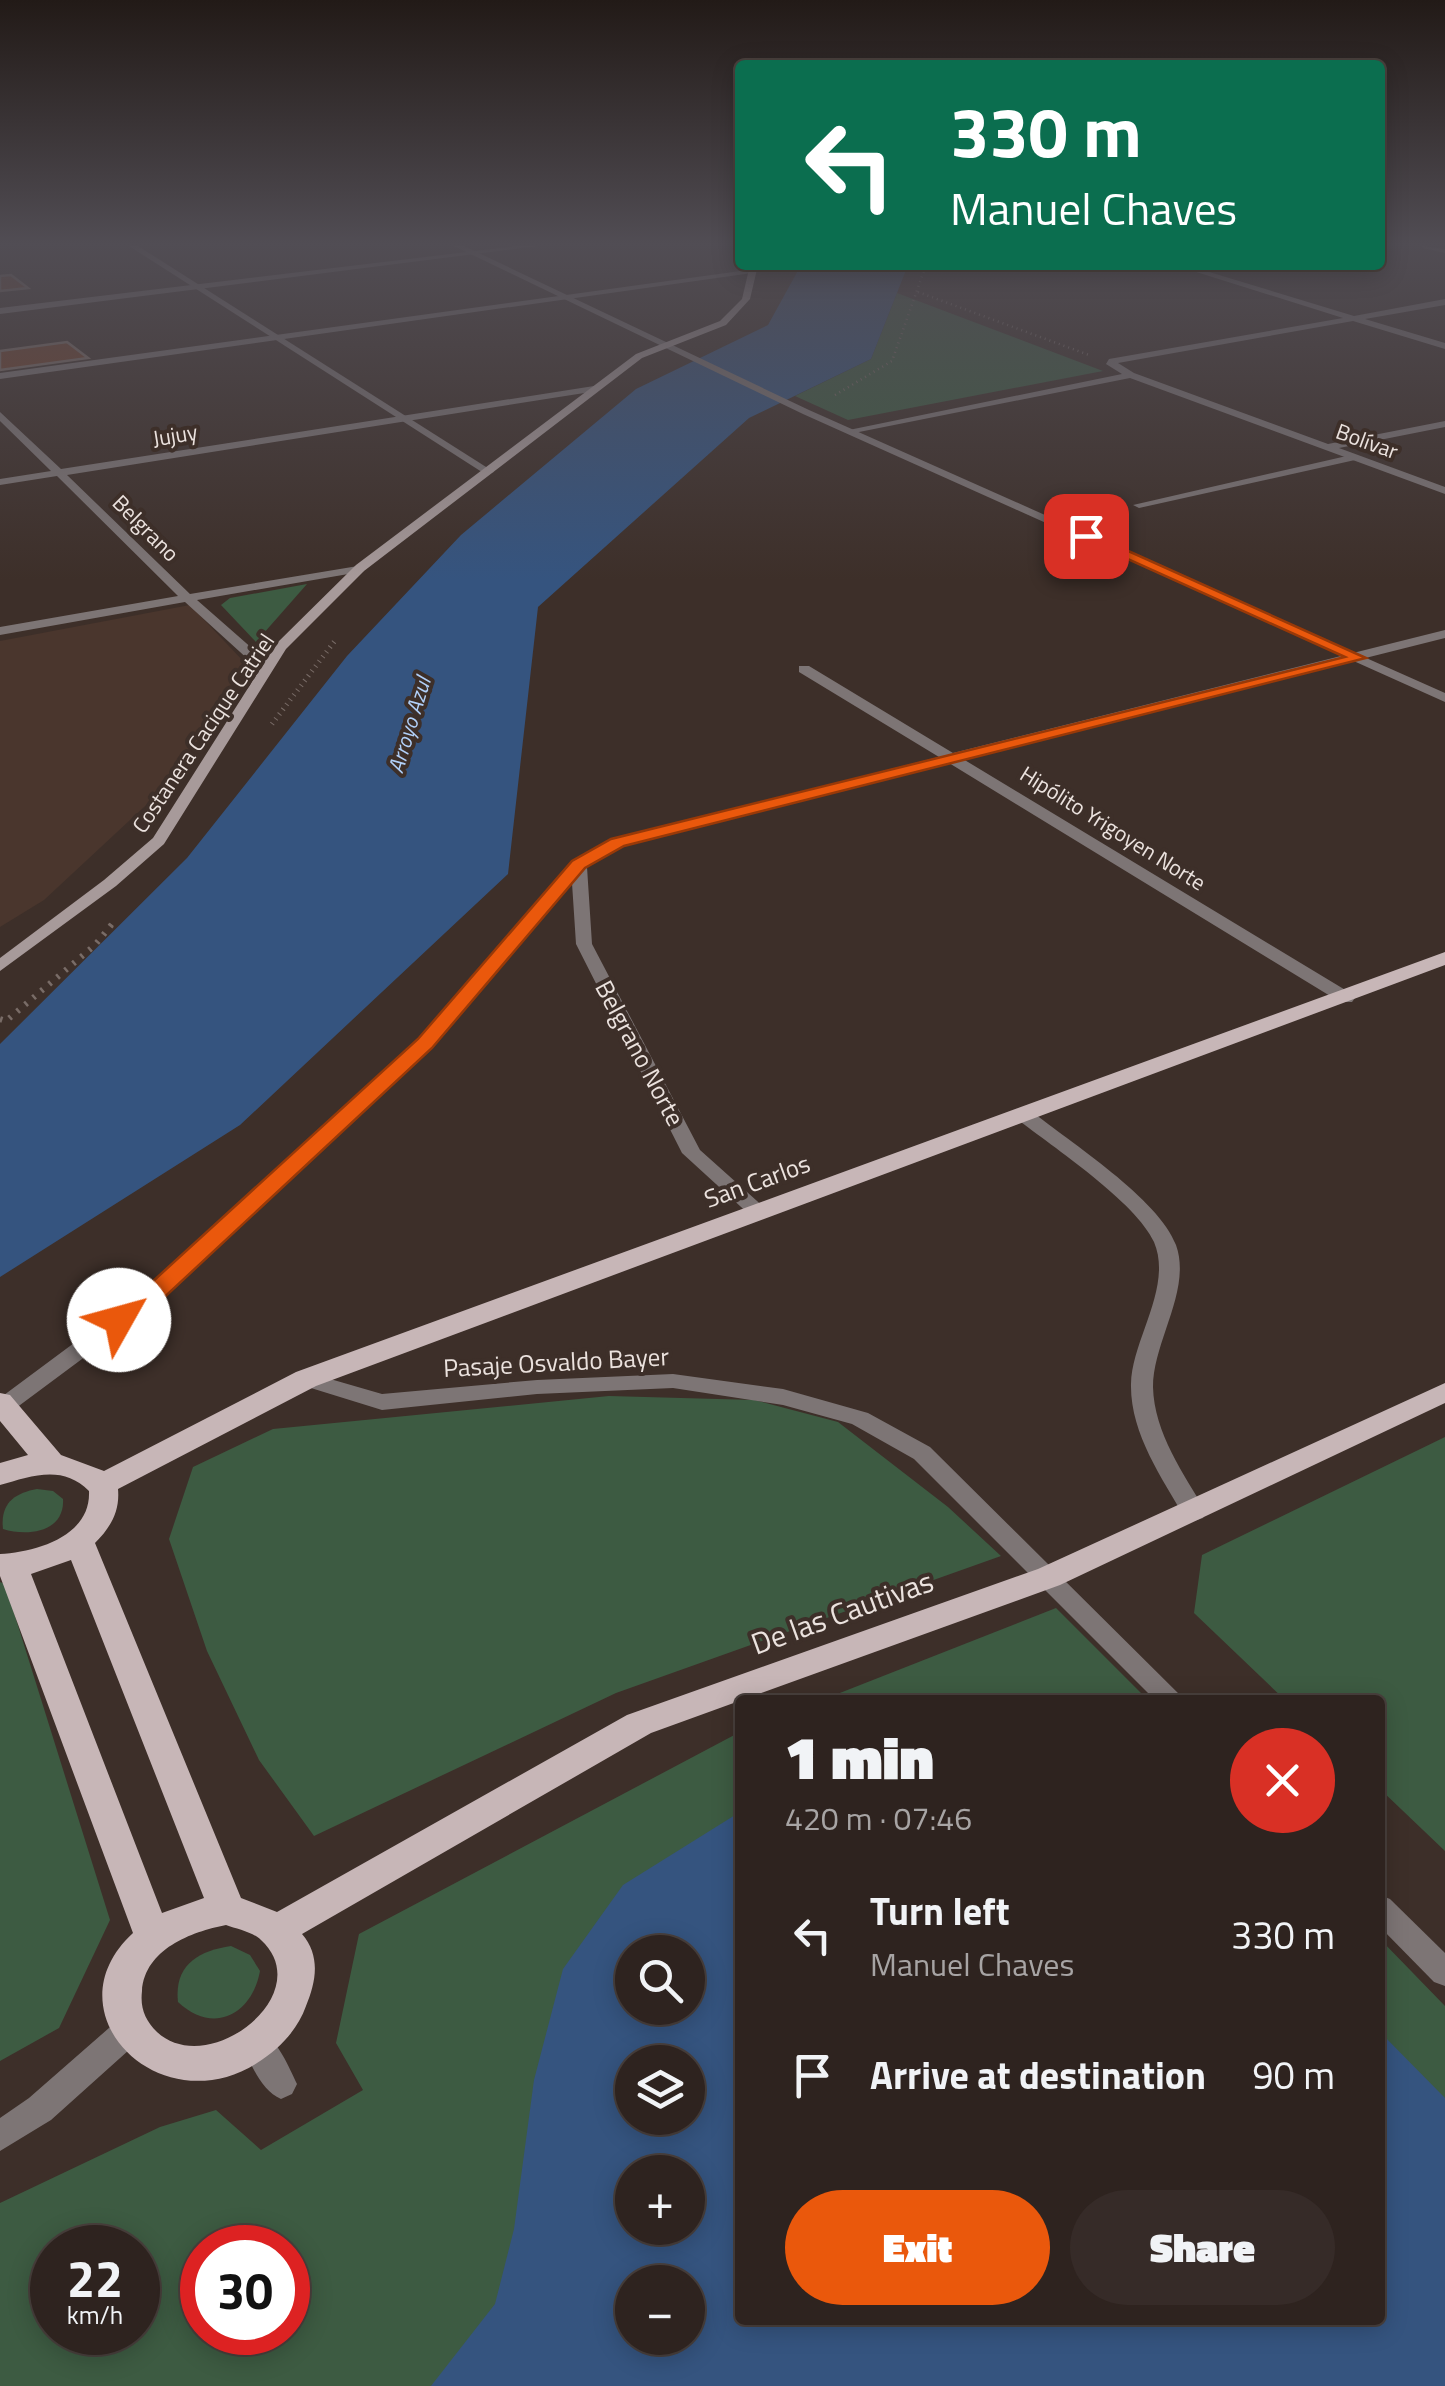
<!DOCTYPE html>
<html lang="en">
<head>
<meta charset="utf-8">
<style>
  body { margin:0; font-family:"Titillium Web",sans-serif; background:#362b28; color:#f1f3f6; height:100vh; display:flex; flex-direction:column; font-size:38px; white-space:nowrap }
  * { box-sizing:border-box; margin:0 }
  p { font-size:32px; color:#a7a4a4 }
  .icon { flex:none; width:55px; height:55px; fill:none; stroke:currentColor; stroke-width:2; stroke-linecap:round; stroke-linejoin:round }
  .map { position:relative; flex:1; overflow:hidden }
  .drawer { position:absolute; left:735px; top:1695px; width:650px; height:630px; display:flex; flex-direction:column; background:#2e231f; border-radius:10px; box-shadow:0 5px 25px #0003,0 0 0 2px #49403d }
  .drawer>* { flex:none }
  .top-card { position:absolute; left:735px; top:60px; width:650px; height:210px; border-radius:10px; box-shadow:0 5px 25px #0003,0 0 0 2px #49403d; background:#0b6e4f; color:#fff; overflow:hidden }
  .controls { position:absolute; left:615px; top:1935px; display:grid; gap:20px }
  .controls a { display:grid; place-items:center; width:90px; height:90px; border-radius:50%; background:#2e231f; box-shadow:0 5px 25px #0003,0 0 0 2px #49403d; font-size:50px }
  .speed { position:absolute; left:30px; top:2225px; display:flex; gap:20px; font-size:50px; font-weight:700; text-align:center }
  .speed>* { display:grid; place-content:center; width:130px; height:130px; border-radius:50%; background:#2e231f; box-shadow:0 5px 25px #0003,0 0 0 2px #49403d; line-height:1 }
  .speed small { font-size:25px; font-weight:400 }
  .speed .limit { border:15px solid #d22; background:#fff; color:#111 }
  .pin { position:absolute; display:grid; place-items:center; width:85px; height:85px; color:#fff; margin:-42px; border-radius:20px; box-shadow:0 5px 15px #0006 }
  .me { position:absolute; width:110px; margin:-55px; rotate:52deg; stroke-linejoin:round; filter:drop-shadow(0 0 8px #0008) }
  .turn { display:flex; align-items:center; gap:35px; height:210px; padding:0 50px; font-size:45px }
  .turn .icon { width:130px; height:130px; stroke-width:2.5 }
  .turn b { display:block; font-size:70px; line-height:85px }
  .round { display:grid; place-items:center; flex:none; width:105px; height:105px; border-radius:52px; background:#362b28 }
  .summary { display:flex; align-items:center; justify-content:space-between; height:170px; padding:0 50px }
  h1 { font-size:60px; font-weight:800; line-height:75px }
  .cta { display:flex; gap:20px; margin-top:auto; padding:20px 50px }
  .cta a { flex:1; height:115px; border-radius:60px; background:#ea580c; color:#fff; font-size:40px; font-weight:800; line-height:115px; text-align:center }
  .cta a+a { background:#362b28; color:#f1f3f6 }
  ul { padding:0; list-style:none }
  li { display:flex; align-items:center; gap:30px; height:140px; padding:0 50px }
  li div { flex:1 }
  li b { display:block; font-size:38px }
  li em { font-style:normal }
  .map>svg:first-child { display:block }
  .built { fill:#4a362d }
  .green { fill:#3d5b42; fill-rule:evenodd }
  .water { fill:#35547f; fill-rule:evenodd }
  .building { fill:#703d26; stroke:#7c6c65; stroke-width:2.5 }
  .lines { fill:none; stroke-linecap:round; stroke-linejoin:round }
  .path-far2 { stroke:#796c67; stroke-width:2.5; stroke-dasharray:1 4; stroke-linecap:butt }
  .path-far1 { stroke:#796c67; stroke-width:5; stroke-dasharray:1 5; stroke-linecap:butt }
  .path { stroke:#796c67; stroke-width:6; stroke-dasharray:2.5 8; stroke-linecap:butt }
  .service { fill:#7d7575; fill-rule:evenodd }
  .minor { fill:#7d7575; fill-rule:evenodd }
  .tertiary { fill:#7d7575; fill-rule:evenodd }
  .secondary { fill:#a79a9a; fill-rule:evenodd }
  .primary { fill:#c7b6b7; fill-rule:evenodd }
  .route { fill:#ea580c; stroke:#983908; stroke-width:2.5 }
  .labels { text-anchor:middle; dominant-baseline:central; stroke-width:8; stroke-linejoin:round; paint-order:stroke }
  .far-street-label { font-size:22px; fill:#ebe2de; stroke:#3d2f29 }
  .far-water-label { font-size:22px; font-style:italic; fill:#b1d0f9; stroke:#3d2f29 }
  .street-label { font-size:25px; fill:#ebe2de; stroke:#3d2f29 }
  .near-street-label { font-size:30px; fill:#ebe2de; stroke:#3d2f29 }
</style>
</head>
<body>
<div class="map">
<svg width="1445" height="2386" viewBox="0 0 1445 2386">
  <rect width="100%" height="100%" fill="#3d2f29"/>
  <polygon class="built" points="190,605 245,663 173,780 44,900 0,927 0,641"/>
  <g class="green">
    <polygon points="897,293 1103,371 848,420 795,396 871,359"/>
    <polygon points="307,584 256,642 221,605 230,598"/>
    <polygon points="609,1396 754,1400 838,1422 948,1507 1001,1556 616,1693 314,1836 259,1760 207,1651 169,1539 193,1467 273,1429"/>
    <polygon points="1445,1437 1445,1851 1380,1789 1380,1700 1285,1700 1194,1613 1202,1555"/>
    <path d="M37,1489L53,1491L63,1499C65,1532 28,1537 3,1529C0,1503 15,1493 37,1489Z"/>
    <polygon points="0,1582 5,1584 110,1920 59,2028 0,2061"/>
    <polygon points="1056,1608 1148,1700 822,1700"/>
    <path d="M740,1732V2320H1380V1939L1445,2006V2386H0V2203L160,2127L216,2110L261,2150L363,2090L336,2043L359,1934ZM632,1952H688V2008H632ZM632,2062H688V2118H632ZM632,2172H688V2228H632ZM52,2248H138V2332H52ZM202,2248H288V2332H202ZM632,2282H688V2338H632Z"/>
    <path d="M231,1946L250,1955L260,1971C252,2015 213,2035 178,2002C174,1966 197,1951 231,1946Z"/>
  </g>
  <g class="water">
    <polygon points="801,265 908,265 871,359 749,418 538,607 508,874 240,1125 0,1277 0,1044 187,858 347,656 461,535 636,389 768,325"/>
    <path d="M740,1812V2320H1380V2032L1445,2098V2386H431L495,2304L514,2229L534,2080L563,1969L623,1885ZM632,1952H688V2008H632ZM632,2062H688V2118H632ZM632,2172H688V2228H632ZM632,2282H688V2338H632Z"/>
  </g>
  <g class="building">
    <polygon points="11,275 28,288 0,291 0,276"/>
    <polygon points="67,342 88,358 0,370 0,351"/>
  </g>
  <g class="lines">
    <g class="path-far2">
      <polyline points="918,292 1089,355"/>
      <polyline points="835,395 892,361 926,265"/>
    </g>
    <g class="path-far1">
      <polyline points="272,724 337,638"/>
      <polyline points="111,925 114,921"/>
    </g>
    <polyline class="path" points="0,1019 6,1021 95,945 113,923"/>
    <polygon class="service" points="1351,455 1355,456 1355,460 1139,508 1133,505"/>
    <g class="minor">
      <polygon points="517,246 538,246 0,314 0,308"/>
      <polygon points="1422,246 1445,249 1445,253 1423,248"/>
      <polygon points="1174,265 1186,265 1354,316 1445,299 1445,305 1365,319 1445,343 1445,349 1353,321 1118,363 1134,373 1328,444 1445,421 1445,427 1339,448 1445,487 1445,494 1130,378 849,434 844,431 1122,374 1106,364 1109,359 1343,318"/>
      <polygon points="755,269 752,273 0,379 0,373"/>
      <polygon points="594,386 597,391 67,475 190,594 364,565 364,571 360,572 197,600 271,665 271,671 261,671 185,602 0,635 0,627 178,596 57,476 0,485 0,479 51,471 0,421 0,412 61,469"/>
      <polygon points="1445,630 1445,638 963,759 1352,994 1355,998 1352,1002 1340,1002 949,763 622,845 587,867 592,944 700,1150 766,1209 769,1213 766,1217 752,1217 682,1153 576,944 572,883 431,1047 156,1304 12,1411 0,1413 0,1398 140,1294 419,1039 573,862 612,839 939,757 799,672 799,666 809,666 953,753"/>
      <path d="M1024,1109L1031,1111C1070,1142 1159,1199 1176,1245C1192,1290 1153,1341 1153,1387C1154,1433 1184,1474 1206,1512L1203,1518L1194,1521L1185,1518C1162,1478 1130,1433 1131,1384C1132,1339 1173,1287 1154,1242C1136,1202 1053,1147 1017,1119L1015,1115L1017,1111Z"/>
      <polygon points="306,1372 382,1394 537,1380 673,1374 783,1389 868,1413 930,1447 1185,1700 1155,1700 914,1459 852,1424 783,1405 673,1388 537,1394 382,1410 298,1384 295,1379 298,1374"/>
      <polygon points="1380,1895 1390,1899 1445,1953 1445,1986 1434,1982 1380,1927"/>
      <polygon points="128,2017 139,2021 143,2031 139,2041 51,2120 0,2151 0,2118 29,2098 117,2021"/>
      <path d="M257,2029C276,2036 288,2065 297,2084L292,2094L281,2099C261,2091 250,2062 241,2043L246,2033Z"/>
    </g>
    <g class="tertiary">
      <polygon points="129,246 138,246 494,472 485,474"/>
      <polygon points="454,246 464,246 809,410 1445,693 1445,702 803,414"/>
    </g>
    <polygon class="secondary" points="750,265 758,265 750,299 726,325 642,358 364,571 286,649 164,844 116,886 0,971 0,958 104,880 153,838 276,644 356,565 636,354 720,321 742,299"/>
    <path class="primary" d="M1445,952V965L316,1386L118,1489C120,1511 111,1527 95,1543L241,1898L277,1912L627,1715L1038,1569L1445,1383V1403L1060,1585L651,1733L302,1934C321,1956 316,1982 306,2006C297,2031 279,2049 257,2063C159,2125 47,2012 133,1933L0,1576V1554C37,1552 91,1536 89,1491C63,1464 31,1476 0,1485V1463L28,1455L0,1421V1393L10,1395L61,1455L104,1471L296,1372ZM71,1560L204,1898L162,1913L31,1574ZM226,1925C237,1929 253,1932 261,1940C319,1993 209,2080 157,2032C145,2020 140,2008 142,1991C145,1949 191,1932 226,1925Z"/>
  </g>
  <linearGradient id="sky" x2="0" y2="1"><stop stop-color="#221a17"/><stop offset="0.42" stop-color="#514d54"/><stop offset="1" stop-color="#514d54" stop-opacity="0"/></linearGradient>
  <rect width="1445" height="580" fill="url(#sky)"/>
  <polygon class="route" points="1086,532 1366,658 624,846 585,868 432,1048 156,1305 128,1326 110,1326 107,1320 139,1294 418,1039 572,861 611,839 1345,657 1081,538 1081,533"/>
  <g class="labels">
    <g class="far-street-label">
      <text transform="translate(175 435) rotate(-9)">Jujuy</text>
      <text transform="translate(1367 441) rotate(20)">Bolívar</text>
      <text transform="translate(146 528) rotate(45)">Belgrano</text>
      <text transform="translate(203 733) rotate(-56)">Costanera Cacique Catriel</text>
      <text transform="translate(1113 828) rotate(32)">Hipólito Yrigoyen Norte</text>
    </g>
    <g class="far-water-label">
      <text transform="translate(409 725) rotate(-73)">Arroyo Azul</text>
    </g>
    <g class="street-label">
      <text transform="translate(640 1053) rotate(62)">Belgrano Norte</text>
      <text transform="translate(757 1181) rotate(-20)">San Carlos</text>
      <text transform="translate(556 1362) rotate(-3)">Pasaje Osvaldo Bayer</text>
    </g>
    <g class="near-street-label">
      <text transform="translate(842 1612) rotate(-20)">De las Cautivas</text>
    </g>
  </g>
</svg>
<div class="controls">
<a><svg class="icon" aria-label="search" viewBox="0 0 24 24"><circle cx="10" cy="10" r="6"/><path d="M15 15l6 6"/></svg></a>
<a><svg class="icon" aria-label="layers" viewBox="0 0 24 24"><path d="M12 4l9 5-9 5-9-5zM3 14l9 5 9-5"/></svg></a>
<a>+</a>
<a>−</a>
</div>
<div class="speed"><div>22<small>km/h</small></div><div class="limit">30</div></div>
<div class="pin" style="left:1086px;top:536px;background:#d93025"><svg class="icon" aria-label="arrive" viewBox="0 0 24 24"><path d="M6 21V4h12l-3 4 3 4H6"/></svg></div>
<svg class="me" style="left:119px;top:1320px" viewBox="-20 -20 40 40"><circle r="19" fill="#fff"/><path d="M0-13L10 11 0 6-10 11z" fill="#ea580c"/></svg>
<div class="top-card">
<div class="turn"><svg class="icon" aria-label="left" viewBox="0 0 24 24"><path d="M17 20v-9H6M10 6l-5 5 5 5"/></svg><div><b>330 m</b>Manuel Chaves</div></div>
</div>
<section class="drawer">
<div class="summary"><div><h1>1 min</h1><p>420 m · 07:46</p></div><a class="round" style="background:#d93025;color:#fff"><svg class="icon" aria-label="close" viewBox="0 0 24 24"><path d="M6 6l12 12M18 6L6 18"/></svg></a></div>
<ul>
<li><svg class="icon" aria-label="left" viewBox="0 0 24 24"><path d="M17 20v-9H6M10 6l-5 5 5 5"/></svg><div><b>Turn left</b><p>Manuel Chaves</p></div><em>330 m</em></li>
<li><svg class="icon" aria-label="arrive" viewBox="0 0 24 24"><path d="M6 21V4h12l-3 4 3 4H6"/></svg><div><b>Arrive at destination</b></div><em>90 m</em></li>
</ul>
<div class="cta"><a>Exit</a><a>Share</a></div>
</section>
</div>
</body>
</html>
